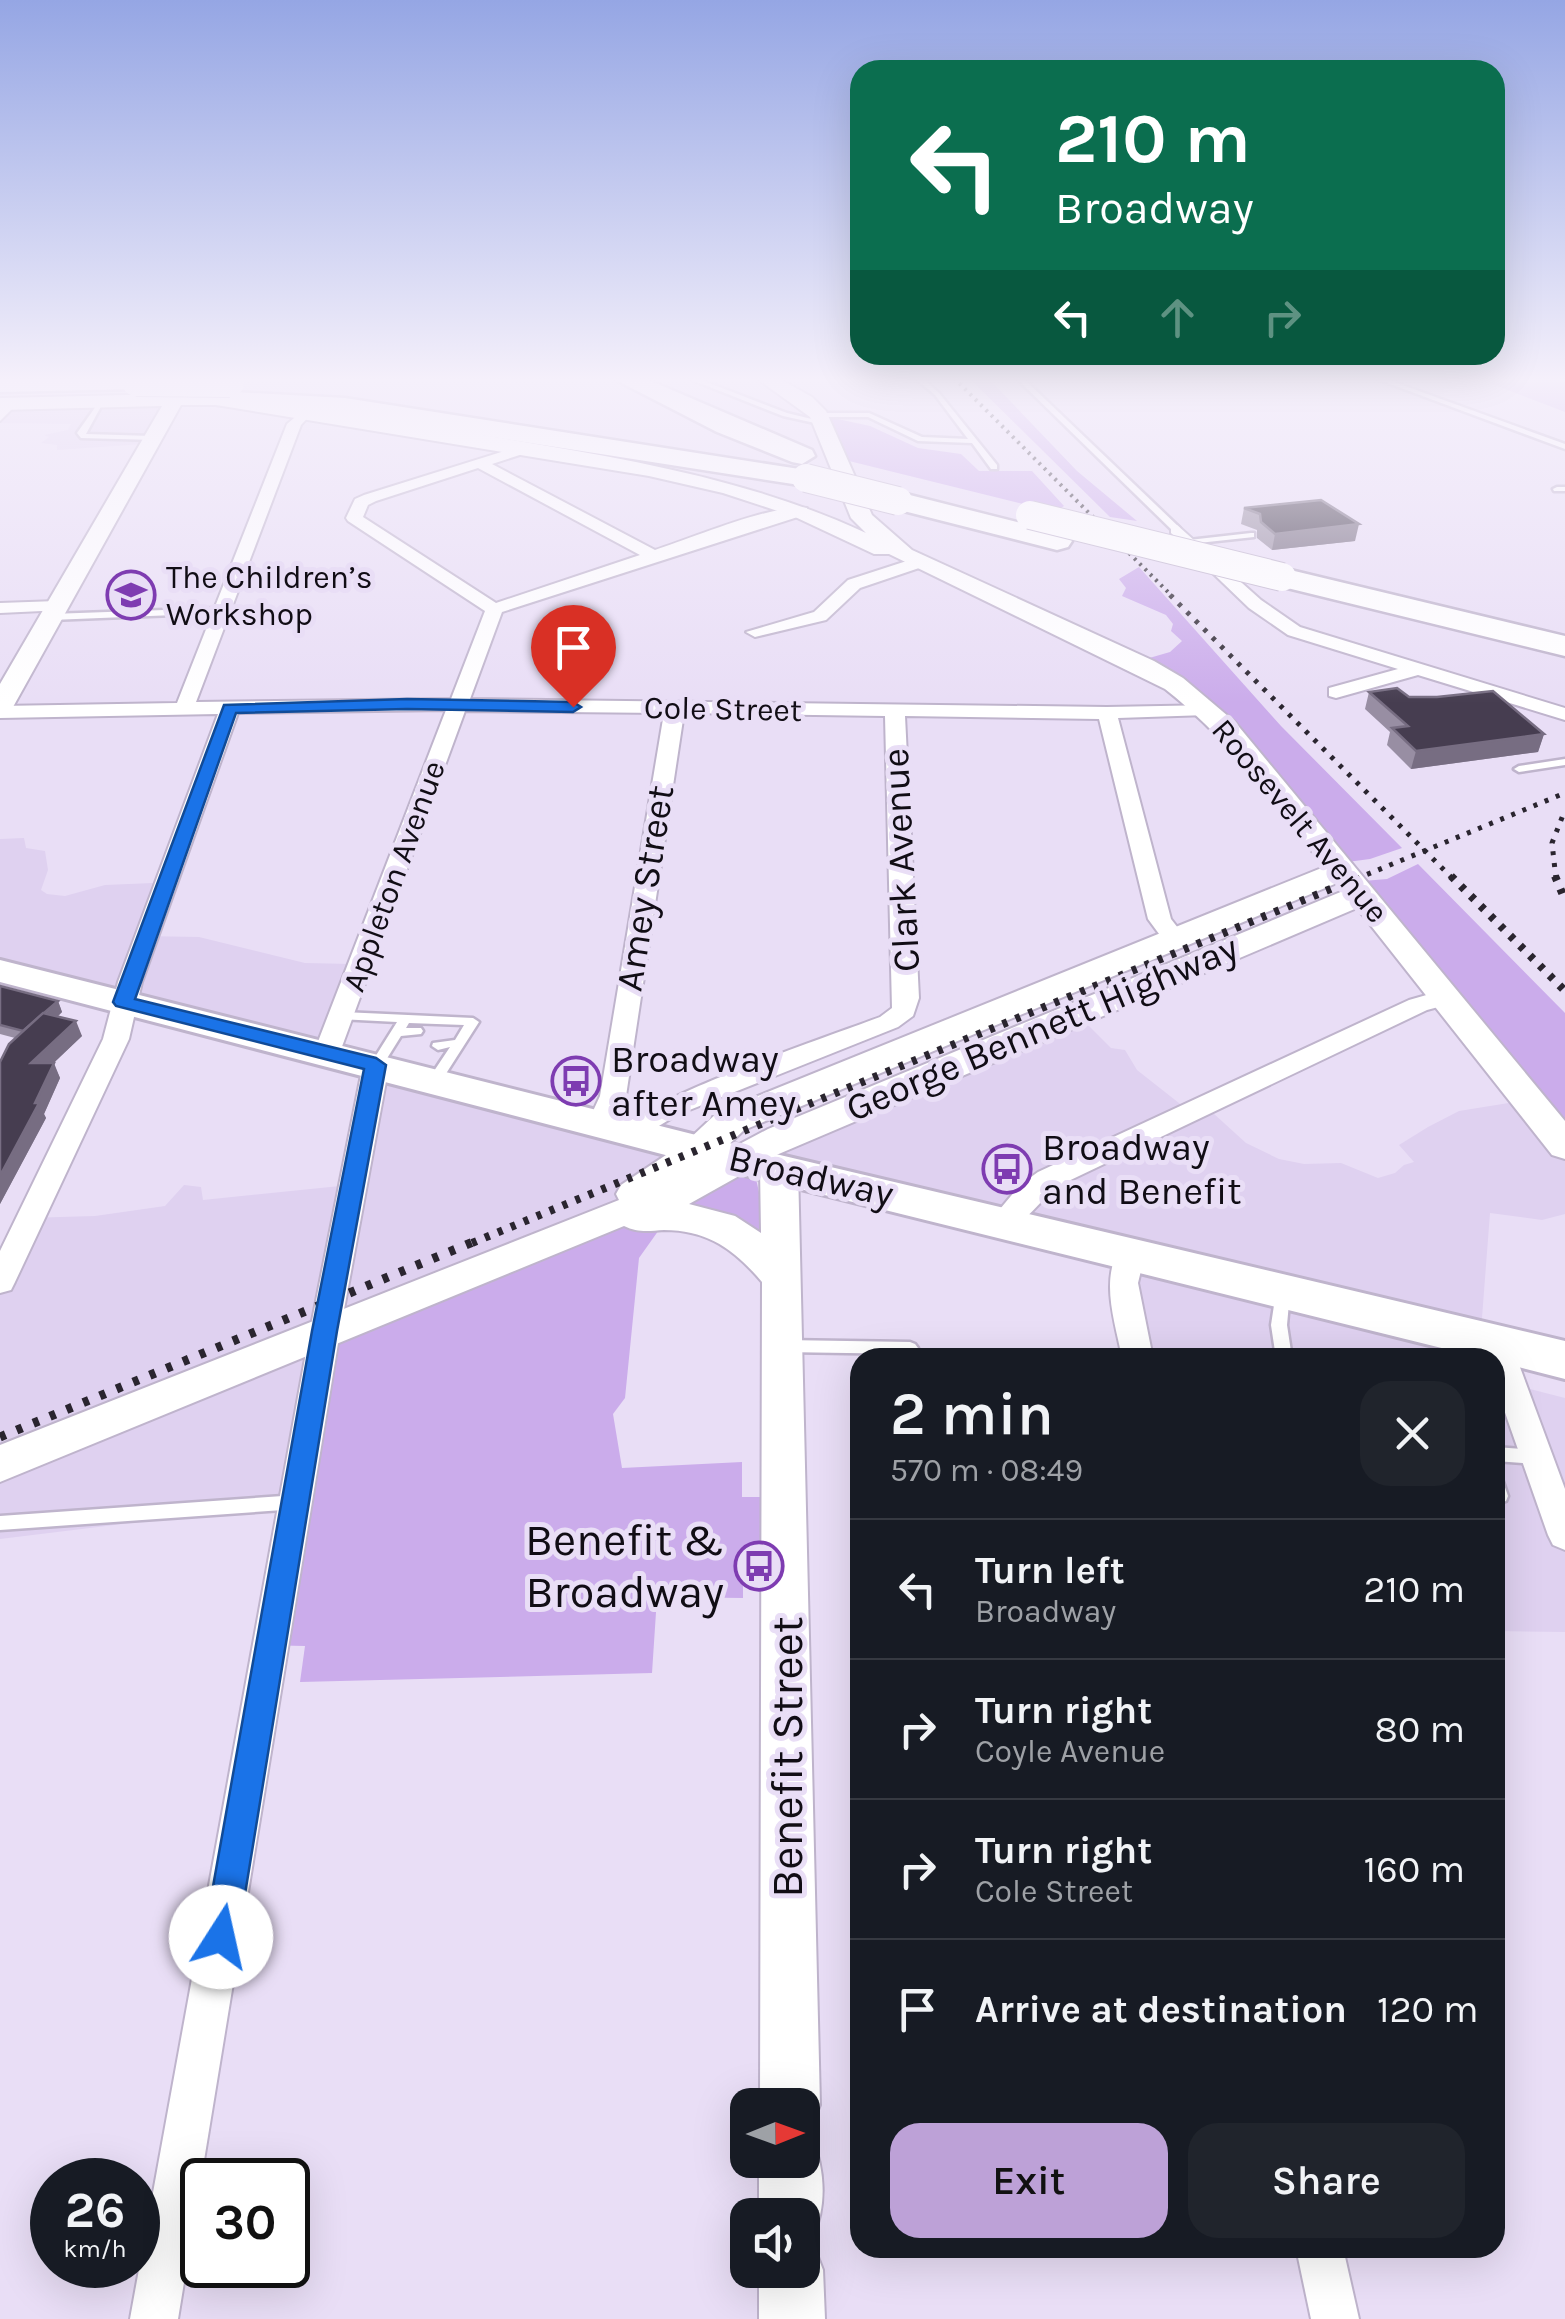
<!DOCTYPE html>
<html lang="en">
<head>
<meta charset="utf-8">
<style>
  body { margin:0; font-family:Karla,sans-serif; background:#20242c; color:#f1f3f6; height:100vh; display:flex; flex-direction:column; font-size:38px; white-space:nowrap }
  * { box-sizing:border-box; margin:0 }
  p { font-size:32px; color:#9ea1a6 }
  .icon { flex:none; width:55px; height:55px; fill:none; stroke:currentColor; stroke-width:2; stroke-linecap:round; stroke-linejoin:round }
  .map { position:relative; flex:1; overflow:hidden }
  .sheet { position:absolute; left:850px; top:1348px; width:655px; height:910px; display:flex; flex-direction:column; background:#171b24; border-radius:30px; box-shadow:0 10px 40px #0002 }
  .sheet>* { flex:none }
  .top-card { position:absolute; left:850px; top:60px; width:655px; height:305px; border-radius:30px; box-shadow:0 10px 40px #0002; background:#0b6e4f; color:#fff; overflow:hidden }
  .needle { width:65px; rotate:89deg }
  .buttons { position:absolute; left:730px; top:2088px; display:grid; gap:20px }
  .buttons a { display:grid; place-items:center; width:90px; height:90px; border-radius:20px; background:#171b24; box-shadow:0 10px 40px #0002; font-size:50px }
  .speed { position:absolute; left:30px; top:2158px; display:flex; gap:20px; font-size:50px; font-weight:700; text-align:center }
  .speed>* { display:grid; place-content:center; width:130px; height:130px; border-radius:50%; background:#171b24; box-shadow:0 10px 40px #0002; line-height:1 }
  .speed small { font-size:25px; font-weight:400 }
  .speed .limit { border:5px solid #111; border-radius:15px; background:#fff; color:#111 }
  .pin { position:absolute; display:grid; place-items:center; width:85px; height:85px; color:#fff; margin:-102px -42px; border-radius:50% 50% 50% 0; rotate:-45deg; box-shadow:0 0 10px #0007 }
  .pin .icon { rotate:45deg }
  .me { position:absolute; width:110px; margin:-55px; rotate:10deg; stroke-linejoin:round; filter:drop-shadow(0 0 8px #0008) }
  .turn { display:flex; align-items:center; gap:35px; height:210px; padding:0 40px; font-size:45px }
  .turn .icon { width:130px; height:130px; stroke-width:2.5 }
  .turn b { display:block; font-size:70px; line-height:85px }
  .lanes { display:flex; align-items:center; height:95px; padding:0 40px; background:#0003; justify-content:center; gap:50px; direction:ltr }
  .lanes .off { opacity:.35 }
  .round { display:grid; place-items:center; flex:none; width:105px; height:105px; border-radius:30px; background:#20242c }
  .overview { display:flex; align-items:center; justify-content:space-between; height:170px; padding:0 40px }
  h1 { font-size:60px; font-weight:600; line-height:75px }
  .cta { display:flex; gap:20px; margin-top:auto; padding:20px 40px }
  .cta a { flex:1; height:115px; border-radius:30px; background:#bda1d7; color:#111; font-size:40px; font-weight:600; line-height:115px; text-align:center }
  .cta a+a { background:#20242c; color:#f1f3f6 }
  ul { padding:0; list-style:none }
  li { display:flex; align-items:center; gap:30px; height:140px; padding:0 40px; border-top:2px solid #363941 }
  li div { flex:1 }
  li b { display:block; font-size:38px }
  li em { font-style:normal }
  .map>svg:first-child { display:block }
  .built { fill:#dfd1f0 }
  .green { fill:#cbaceb }
  .lines { fill:none; stroke-linecap:round; stroke-linejoin:round }
  .lane-casing { stroke:#bfb4cc; stroke-width:5 }
  .street-casing { stroke:#bfb4cc; stroke-width:4 }
  .secondary-casing { stroke:#bfb4cc; stroke-width:4 }
  .primary-casing { stroke:#bfb4cc; stroke-width:6 }
  .highway-casing { stroke:#bfb4cc; stroke-width:5 }
  .lane { fill:#fff; fill-rule:evenodd }
  .street { fill:#fff; fill-rule:evenodd }
  .secondary { fill:#fff; fill-rule:evenodd }
  .primary { fill:#fff; fill-rule:evenodd }
  .highway { fill:#fff; fill-rule:evenodd }
  .rail-far3 { stroke:#2a252f; stroke-width:4; stroke-dasharray:2.5 5; stroke-linecap:butt }
  .rail-far2 { stroke:#2a252f; stroke-width:5; stroke-dasharray:4 8; stroke-linecap:butt }
  .rail-far1 { stroke:#2a252f; stroke-width:8; stroke-dasharray:5 9; stroke-linecap:butt }
  .rail { stroke:#2a252f; stroke-width:9; stroke-dasharray:6 12; stroke-linecap:butt }
  .highway-bridge-casing { stroke:#bfb4cc; stroke-width:30; stroke-linecap:butt }
  .highway-bridge { stroke:#fff; stroke-width:28 }
  .wall { fill:#988ea3 }
  .shaded-wall { fill:#776d82 }
  .building { fill:#463d50; stroke:#776d82; stroke-width:2.5 }
  .route { fill:#1a73e8; stroke:#114b97; stroke-width:2.5 }
  .labels { text-anchor:middle; dominant-baseline:central; stroke-width:10; stroke-linejoin:round; paint-order:stroke }
  .far-poi-label { font-size:32px; fill:#110d15; stroke:#e9def6; text-anchor:start }
  .far-street-label { font-size:32px; fill:#110d15; stroke:#e9def6 }
  .street-label { font-size:38px; fill:#110d15; stroke:#e9def6 }
  .poi-label { font-size:38px; fill:#110d15; stroke:#e9def6; text-anchor:start }
  .near-poi-label { font-size:45px; fill:#110d15; stroke:#e9def6; text-anchor:end }
  .near-street-label { font-size:45px; fill:#110d15; stroke:#e9def6 }
</style>
</head>
<body>
<div class="map">
<svg width="1565" height="2319" viewBox="0 0 1565 2319">
  <rect width="100%" height="100%" fill="#e9def6"/>
  <g class="built">
    <polygon points="171,402 144,444 57,450 57,445 41,443 49,437 44,435 68,430 71,424 0,423 0,406"/>
    <polygon points="24,838 26,848 45,851 48,870 41,890 47,894 65,896 105,885 153,883 157,886 142,936 199,937 305,963 352,964 324,1047 0,973 0,839"/>
    <polygon points="1075,1012 1111,1048 1125,1050 1137,1070 1184,1107 1202,1103 1246,1143 1279,1159 1304,1164 1341,1163 1378,1178 1395,1173 1404,1165 1414,1162 1399,1145 1428,1127 1459,1111 1521,1101 1565,1154 1565,1214 1542,1220 1490,1213 1479,1357 1130,1357 1113,1257 734,1151"/>
    <polygon points="363,1069 701,1165 306,1342 278,1505 0,1539 0,1270 26,1218 95,1216 165,1206 184,1185 201,1187 203,1200 340,1186"/>
    <polygon points="1495,1380 1565,1398 1565,1632 1495,1631"/>
  </g>
  <g class="green">
    <polygon points="969,378 988,378 1077,471 1137,521 1110,517"/>
    <polygon points="1458,378 1551,378 1565,382 1565,412 1482,380"/>
    <polygon points="810,413 870,426 918,448 961,454 979,471 1032,471 1064,506 1055,512 845,460"/>
    <polygon points="1139,567 1281,726 1402,848 1370,859 1332,864 1201,713 1132,663 1170,652 1182,641 1171,631 1173,624 1166,615 1122,596 1126,588 1119,579"/>
    <polygon points="1418,864 1565,1013 1565,1144 1351,882 1387,879"/>
    <polygon points="753,1166 774,1257 741,1241 666,1220 639,1258 625,1398 613,1414 622,1468 742,1462 742,1497 771,1497 767,1563 743,1563 743,1598 657,1597 652,1673 300,1682 305,1646 259,1645 306,1343"/>
  </g>
  <g class="lines">
    <g class="lane-casing">
      <g id="lane">
        <polygon points="687,378 696,378 787,413 828,423 824,425 783,416"/>
        <polygon points="915,378 922,378 939,393 997,465 997,469 991,469 972,443 918,441 868,417 819,417 815,415 819,413 869,413 922,437 968,439 935,395"/>
        <polygon points="1016,378 1023,378 1180,528 1180,532 1174,532"/>
        <polygon points="1374,378 1383,378 1565,444 1565,449"/>
        <polygon points="101,399 104,401 86,434 152,436 156,438 155,440 81,438 77,433"/>
        <polygon points="1557,487 1565,487 1565,491 1554,491 1553,489"/>
        <polygon points="1251,533 1254,533 1254,537 1189,544 1185,542 1189,540"/>
        <polygon points="221,608 224,609 224,613 51,620 47,617 51,614"/>
        <polygon points="1565,759 1565,765 1519,772 1514,769 1519,766"/>
        <polygon points="343,1012 473,1018 479,1022 440,1083 435,1084 428,1080 450,1047 438,1050 432,1046 433,1043 455,1040 464,1025 409,1023 406,1028 421,1028 423,1031 421,1034 401,1036 381,1068 376,1069 370,1065 397,1022 339,1019 337,1016 339,1013"/>
        <polygon points="1283,1286 1288,1288 1290,1292 1287,1325 1292,1358 1276,1358 1271,1325 1276,1292 1278,1288"/>
        <polygon points="784,1340 910,1342 915,1344 918,1348 915,1352 910,1354 784,1352 779,1350 776,1346 779,1342"/>
        <polygon points="1495,1447 1535,1450 1541,1452 1543,1457 1541,1462 1535,1464 1495,1461"/>
        <polygon points="1495,1474 1501,1476 1508,1496 1506,1501 1500,1503 1495,1501"/>
        <polygon points="297,1495 303,1497 305,1502 303,1507 297,1509 0,1530 0,1516"/>
      </g>
    </g>
    <g class="street-casing">
      <g id="street">
        <polygon points="5,401 17,404 0,421 0,408"/>
        <path d="M307,407L314,411L301,425L196,702L451,699L485,611L348,521L346,518L355,499L364,495L527,444L534,448L532,451L492,464L655,550C690,539 774,503 807,508V514L502,612L470,699L1107,707L1214,705L1217,709L1207,715L1118,718L1171,919L1185,937L1173,944L1165,942L1148,919L1099,719L905,716L919,998L913,1016L898,1027L677,1115L634,1141L624,1138L620,1132C641,1099 833,1035 880,1017L892,1008L885,716L684,713L626,1096L609,1130H591L587,1124L600,1096L664,713L465,711L340,1052L327,1060L314,1052L446,710L238,713L142,982L129,1039L15,1282L11,1290L0,1293V1251L103,1039L118,982L218,714L0,718V706L177,703L287,424ZM478,468L640,555L496,603L363,517L368,505L376,501Z"/>
        <polygon points="1177,525 1261,600 1300,627 1565,708 1565,720 1418,675 1336,698 1329,696 1329,688 1398,669 1288,635 1249,608 1171,533 1171,527"/>
        <polygon points="919,557 925,558 925,566 860,588 826,620 755,637 746,632 814,612 848,580"/>
        <polygon points="57,601 63,602 63,610 0,613 0,603"/>
        <path d="M1444,990L1453,993L1456,998L1453,1003L1427,1010L1058,1186C1039,1200 1019,1236 994,1228L990,1221L1020,1185L1038,1172L1409,1000Z"/>
        <polygon points="376,1057 389,1065 340,1331 178,2319 130,2319 310,1331 363,1065"/>
        <path d="M1130,1243L1140,1247L1145,1254L1138,1283L1153,1358H1122C1115,1321 1100,1281 1120,1247Z"/>
        <polygon points="1496,1331 1507,1335 1511,1343 1565,1489 1565,1550 1553,1545 1548,1535 1495,1384 1495,1358 1486,1358 1481,1343 1485,1335"/>
        <polygon points="1296,2248 1343,2248 1359,2319 1311,2319"/>
      </g>
    </g>
    <g class="secondary-casing">
      <g id="secondary">
        <path d="M184,378L193,384L188,394C268,392 351,413 430,426C578,452 728,469 866,533L851,518L810,417L756,378H778L812,397L826,411L872,515L912,550L1154,661L1183,678L1235,722L1565,1121V1159L1552,1155L1357,908L774,1156L792,1159L798,1168L820,2105L811,2126L802,2130V2105H760L762,1282C735,1250 708,1230 664,1230C649,1231 638,1233 624,1226L0,1482V1445L619,1200L616,1194L621,1185L687,1141L718,1112L1324,867C1275,803 1229,739 1165,689L889,554H874L793,516L723,493L649,476L216,405H181L13,707L0,715V684L162,406L0,410V398L169,394L177,380ZM1337,883L1343,891L768,1129L717,1156L744,1130ZM764,1162L760,1168L761,1233L735,1216L689,1204Z"/>
        <path d="M802,2134L812,2138C825,2170 827,2205 813,2237L802,2242V2215H759V2160H802Z"/>
        <polygon points="802,2242 814,2247 823,2270 825,2319 759,2319 759,2270 802,2270"/>
      </g>
    </g>
    <g class="primary-casing">
      <polygon id="primary" points="0,960 700,1136 1565,1341 1565,1379 1495,1361 1495,1358 1482,1358 700,1164 0,982"/>
    </g>
    <g class="highway-casing">
      <g id="highway">
        <polygon points="0,378 146,378 148,382 136,389 0,392"/>
        <polygon points="612,378 644,378 812,450 815,456 802,464 792,462 717,432"/>
        <polygon points="216,391 345,398 806,470 820,478 806,486 345,414 207,404 203,399 207,394"/>
        <polygon points="898,492 1068,535 1072,541 1068,547 1057,550 888,507 884,501 888,495"/>
        <polygon points="1282,568 1565,636 1565,656 1271,584 1267,577 1271,570"/>
      </g>
    </g>
    <use href="#lane" class="lane"/>
    <use href="#street" class="street"/>
    <use href="#secondary" class="secondary"/>
    <use href="#primary" class="primary"/>
    <use href="#highway" class="highway"/>
    <polyline class="rail-far3" points="954,378 1173,597"/>
    <g class="rail-far2">
      <polyline points="1170,595 1453,879"/>
      <polyline points="1356,879 1565,793"/>
      <polyline points="1556,879 1552,843 1565,810"/>
    </g>
    <g class="rail-far1">
      <polyline points="1451,876 1565,991"/>
      <polyline points="1555,876 1565,900"/>
      <polyline points="472,1243 1362,876"/>
    </g>
    <polyline class="rail" points="0,1437 478,1240"/>
    <g class="highway-bridge-casing">
      <g id="highway-bridge">
        <polyline points="136,382 230,383"/>
        <polyline points="806,478 898,501"/>
        <polyline points="1030,515 1282,577"/>
      </g>
    </g>
    <use href="#highway-bridge" class="highway-bridge"/>
  </g>
  <g class="wall">
    <polygon points="1244,508 1355,541 1272,550 1257,538 1257,530 1241,524"/>
    <polygon points="1369,692 1409,697 1544,734 1538,752 1411,769 1387,745 1390,732 1365,709"/>
    <polygon points="0,986 58,1001 62,1012 58,1016 82,1036 53,1063 60,1078 44,1114 46,1118 0,1204 0,1062 15,1038 0,1034"/>
  </g>
  <g class="shaded-wall">
    <polygon points="1359,524 1355,541 1272,550 1275,534"/>
    <polygon points="1544,734 1538,752 1411,769 1416,751"/>
    <polygon points="58,1001 62,1012 31,1043 27,1032"/>
    <polygon points="76,1021 82,1036 37,1079 31,1063"/>
    <polygon points="54,1063 60,1078 44,1114 46,1118 0,1204 0,1176"/>
  </g>
  <g class="building">
    <polygon points="1321,500 1359,524 1275,534 1261,522 1260,514 1244,508"/>
    <polygon points="1397,688 1409,697 1437,697 1493,691 1544,734 1416,751 1392,728 1408,726 1369,692"/>
    <polygon points="0,986 58,1001 23,1031 0,1025"/>
    <polygon points="43,1013 76,1021 31,1063 54,1063 35,1103 39,1103 0,1176 0,1062 9,1044"/>
  </g>
  <linearGradient id="sky" x2="0" y2="1"><stop stop-color="#95a6e4"/><stop offset="0.54" stop-color="#f5f0fb"/><stop offset="1" stop-color="#f5f0fb" stop-opacity="0"/></linearGradient>
  <rect width="1565" height="703" fill="url(#sky)"/>
  <polygon class="route" points="407,699 573,702 581,707 573,712 407,709 236,713 135,999 376,1058 386,1065 337,1331 238,1937 233,1949 221,1954 209,1949 204,1937 312,1331 364,1069 116,1006 113,1002 224,705"/>
  <defs>
    <g id="school-ring" transform="scale(2.5)"><circle r="9.5" fill="#e9def6" stroke="#7e3cb1" stroke-width="1.5"/><path d="M0-5L7-2L0 1L-7-2ZM-4 1L0 2.5L4 1V4Q0 6-4 4Z" fill="#7e3cb1"/></g>
    <g id="bus-ring" transform="scale(2.5)"><circle r="9.5" fill="#e9def6" stroke="#7e3cb1" stroke-width="1.5"/><path d="M-5-6H5V4H4V6H2V4H-2V6H-4V4H-5ZM-3.5-4V0h7V-4ZM-3.5 1.2v1.5H-2V1.2ZM2 1.2v1.5H3.5V1.2Z" fill="#7e3cb1"/></g>
  </defs>
  <g fill-rule="evenodd">
    <use href="#school-ring" x="131" y="595"/>
    <use href="#bus-ring" x="576" y="1081"/>
    <use href="#bus-ring" x="1007" y="1169"/>
    <use href="#bus-ring" x="759" y="1566"/>
  </g>
  <g class="labels">
    <g class="far-poi-label">
      <text x="166" y="577">The Children’s<tspan x="166" dy="37">Workshop</tspan></text>
    </g>
    <g class="far-street-label">
      <text transform="translate(723 709) rotate(1)">Cole Street</text>
      <text transform="translate(1300 821) rotate(50)">Roosevelt Avenue</text>
      <text transform="translate(394 876) rotate(-70)">Appleton Avenue</text>
    </g>
    <g class="street-label">
      <text transform="translate(901 860) rotate(-93)">Clark Avenue</text>
      <text transform="translate(645 888) rotate(-81)">Amey Street</text>
      <text transform="translate(1042 1028) rotate(-23)">George Bennett Highway</text>
      <text transform="translate(811 1176) rotate(13)">Broadway</text>
    </g>
    <g class="poi-label">
      <text x="611" y="1059">Broadway<tspan x="611" dy="44">after Amey</tspan></text>
      <text x="1042" y="1147">Broadway<tspan x="1042" dy="44">and Benefit</tspan></text>
    </g>
    <g class="near-poi-label">
      <text x="724" y="1540">Benefit &amp;<tspan x="724" dy="52">Broadway</tspan></text>
    </g>
    <g class="near-street-label">
      <text transform="translate(787 1757) rotate(-90)">Benefit Street</text>
    </g>
  </g>
</svg>
<div class="buttons">
<a><svg class="needle" viewBox="-14 -14 28 28"><path d="M0-13l5 13h-10z" fill="#e53935"/><path d="M0 13l5-13h-10z" fill="#9ea1a6"/></svg></a>
<a><svg class="icon" aria-label="sound" viewBox="0 0 24 24"><path d="M4 9h4l5-4v14l-5-4H4zM17 9q2 3 0 6"/></svg></a>
</div>
<div class="speed"><div>26<small>km/h</small></div><div class="limit">30</div></div>
<div class="pin" style="left:573px;top:707px;background:#d93025"><svg class="icon" aria-label="arrive" viewBox="0 0 24 24"><path d="M6 21V4h12l-3 4 3 4H6"/></svg></div>
<svg class="me" style="left:221px;top:1937px" viewBox="-20 -20 40 40"><circle r="19" fill="#fff"/><path d="M0-13L10 11 0 6-10 11z" fill="#1a73e8"/></svg>
<div class="top-card">
<div class="turn"><svg class="icon" aria-label="left" viewBox="0 0 24 24"><path d="M17 20v-9H6M10 6l-5 5 5 5"/></svg><div><b>210 m</b>Broadway</div></div>
<div class="lanes"><svg class="icon" aria-label="left" viewBox="0 0 24 24"><path d="M17 20v-9H6M10 6l-5 5 5 5"/></svg><svg class="icon off" aria-label="ahead" viewBox="0 0 24 24"><path d="M12 20V5M6 11l6-6 6 6"/></svg><svg class="icon off" aria-label="right" viewBox="0 0 24 24"><path d="M7 20v-9h11M14 6l5 5-5 5"/></svg></div>
</div>
<section class="sheet">
<div class="overview"><div><h1>2 min</h1><p>570 m · 08:49</p></div><a class="round"><svg class="icon" aria-label="close" viewBox="0 0 24 24"><path d="M6 6l12 12M18 6L6 18"/></svg></a></div>
<ul>
<li><svg class="icon" aria-label="left" viewBox="0 0 24 24"><path d="M17 20v-9H6M10 6l-5 5 5 5"/></svg><div><b>Turn left</b><p>Broadway</p></div><em>210 m</em></li>
<li><svg class="icon" aria-label="right" viewBox="0 0 24 24"><path d="M7 20v-9h11M14 6l5 5-5 5"/></svg><div><b>Turn right</b><p>Coyle Avenue</p></div><em>80 m</em></li>
<li><svg class="icon" aria-label="right" viewBox="0 0 24 24"><path d="M7 20v-9h11M14 6l5 5-5 5"/></svg><div><b>Turn right</b><p>Cole Street</p></div><em>160 m</em></li>
<li><svg class="icon" aria-label="arrive" viewBox="0 0 24 24"><path d="M6 21V4h12l-3 4 3 4H6"/></svg><div><b>Arrive at destination</b></div><em>120 m</em></li>
</ul>
<div class="cta"><a>Exit</a><a>Share</a></div>
</section>
</div>
</body>
</html>
